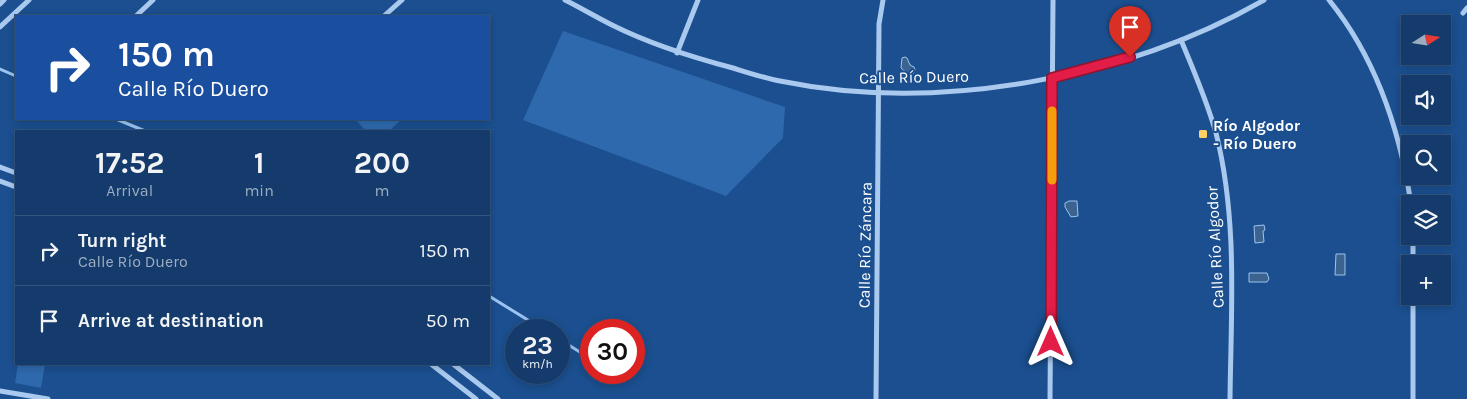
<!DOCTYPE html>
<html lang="en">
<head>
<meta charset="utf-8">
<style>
  body { margin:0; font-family:Karla,sans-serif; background:#214673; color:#f1f3f6; height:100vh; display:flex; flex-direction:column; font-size:19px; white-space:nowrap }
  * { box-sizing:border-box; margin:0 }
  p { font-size:16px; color:#9dadc1 }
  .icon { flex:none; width:28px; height:28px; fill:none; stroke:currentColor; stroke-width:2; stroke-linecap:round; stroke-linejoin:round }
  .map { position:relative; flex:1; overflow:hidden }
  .sheet { position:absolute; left:15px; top:130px; width:475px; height:235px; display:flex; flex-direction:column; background:#143b6b; border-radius:0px; box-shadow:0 2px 8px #0003,0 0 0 1px #33557e }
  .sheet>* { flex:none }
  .guide { position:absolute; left:15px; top:15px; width:475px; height:105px; border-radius:0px; box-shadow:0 2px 8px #0003,0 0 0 1px #33557e; background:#1a4fa0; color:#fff; overflow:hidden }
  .needle { width:32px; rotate:78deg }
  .buttons { position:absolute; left:1401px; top:15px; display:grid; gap:10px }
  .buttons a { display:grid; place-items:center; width:50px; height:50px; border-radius:0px; background:#143b6b; box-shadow:0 2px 8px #0003,0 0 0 1px #33557e; font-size:25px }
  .speed { position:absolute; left:505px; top:319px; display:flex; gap:10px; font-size:25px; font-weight:700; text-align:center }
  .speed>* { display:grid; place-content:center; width:65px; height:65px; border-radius:50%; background:#143b6b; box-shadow:0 2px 8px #0003,0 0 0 1px #33557e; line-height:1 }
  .speed small { font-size:12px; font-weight:400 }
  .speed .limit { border:8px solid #d22; background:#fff; color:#111 }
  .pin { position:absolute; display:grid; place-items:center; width:42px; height:42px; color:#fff; margin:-51px -21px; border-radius:50% 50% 50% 0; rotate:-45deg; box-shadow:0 0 5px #0007 }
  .pin .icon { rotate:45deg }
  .me { position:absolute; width:55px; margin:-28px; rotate:0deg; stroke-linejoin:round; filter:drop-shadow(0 0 4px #0008) }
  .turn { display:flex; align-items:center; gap:18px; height:105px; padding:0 20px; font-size:22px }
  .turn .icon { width:65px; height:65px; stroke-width:2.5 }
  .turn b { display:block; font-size:35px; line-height:42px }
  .eta { display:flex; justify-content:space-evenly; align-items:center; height:85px; text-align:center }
  .eta b { font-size:30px; font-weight:700; line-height:35px }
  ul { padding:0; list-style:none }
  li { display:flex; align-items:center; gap:15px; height:70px; padding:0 20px; border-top:1px solid #33557e }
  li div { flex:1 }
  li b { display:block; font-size:19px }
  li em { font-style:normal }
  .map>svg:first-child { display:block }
  .green { fill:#2e69ad }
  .water { fill:#3c6290; stroke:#9cc4f0 }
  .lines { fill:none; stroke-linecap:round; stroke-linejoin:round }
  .stream { stroke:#9cc4f0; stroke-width:3 }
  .street { stroke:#a9c9ee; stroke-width:5 }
  .route-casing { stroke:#92132f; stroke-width:12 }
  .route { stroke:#e11d48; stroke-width:9 }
  .slow { stroke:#f59e0b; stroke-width:9 }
  .poi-dot { fill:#ffd166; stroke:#1b4f8f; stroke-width:2 }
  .labels { text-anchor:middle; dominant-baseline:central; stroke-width:4; stroke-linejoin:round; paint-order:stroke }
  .street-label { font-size:16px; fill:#fff; stroke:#1b4f8f }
  .poi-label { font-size:16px; font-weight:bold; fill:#fff; stroke:#1b4f8f; text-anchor:start }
</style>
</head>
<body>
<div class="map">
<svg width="1467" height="399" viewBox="0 0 1467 399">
  <rect width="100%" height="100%" fill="#1b4f8f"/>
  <g class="green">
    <polygon points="563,31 785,107 783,138 726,196 523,120"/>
    <polygon points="355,119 402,119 389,131 366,131"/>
    <polygon points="18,364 45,364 41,388 15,383"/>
  </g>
  <g class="water">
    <polygon points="905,57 907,58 910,65 914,67 915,70 913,74 908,74 901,68 902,58"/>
    <polygon points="1069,201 1077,201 1078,216 1071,217 1065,207 1065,203"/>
    <polygon points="1264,225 1265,230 1263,231 1264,242 1255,243 1254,226"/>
    <polygon points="1336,254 1345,254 1345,275 1335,275"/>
    <polygon points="1249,273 1267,273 1269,279 1267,282 1249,282"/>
  </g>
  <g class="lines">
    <g class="stream">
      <polyline points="0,69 16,76"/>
      <polyline points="116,119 145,131"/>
      <polyline points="489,296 544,330"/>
      <polyline points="559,339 591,359"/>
      <polyline points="612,372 619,377"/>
    </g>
    <g class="street">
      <path d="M565,0C581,8 596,17 612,25C650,44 691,57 733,68C749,73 764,78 780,81C936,113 1127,79 1264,0"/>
      <path d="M1329,0C1376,58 1400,131 1411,204"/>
      <polyline points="0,4 4,0"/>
      <polyline points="1463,13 1467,8"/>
      <polyline points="136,16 153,0"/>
      <polyline points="384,16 402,0"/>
      <polyline points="0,27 29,0"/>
      <path d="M1181,40C1194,71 1207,101 1216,133C1238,220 1231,310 1230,399"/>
      <polyline points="677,53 698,0"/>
      <polyline points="0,167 16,173"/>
      <polyline points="0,181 16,187"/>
      <polyline points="1413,264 1413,236"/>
      <polyline points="431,364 476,399"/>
      <polyline points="453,364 498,399"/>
      <polyline points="0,391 48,399"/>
      <polyline points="876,399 879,24 883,0"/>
      <polyline points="1050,399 1053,0"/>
      <polyline points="1413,399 1413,296"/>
    </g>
  </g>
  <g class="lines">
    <g class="route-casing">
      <polyline id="route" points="1051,342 1052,78 1130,57"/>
    </g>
    <use href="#route" class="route"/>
    <polyline class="slow" points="1052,180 1052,111"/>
  </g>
  <rect class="poi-dot" x="1198" y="129" width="10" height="10" rx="2.5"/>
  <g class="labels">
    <g class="street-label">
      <text transform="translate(914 77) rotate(-1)">Calle Río Duero</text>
      <text transform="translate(865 245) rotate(-89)">Calle Río Záncara</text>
      <text transform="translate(1215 247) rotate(-93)">Calle Río Algodor</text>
    </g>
    <g class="poi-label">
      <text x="1213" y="125">Río Algodor<tspan x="1213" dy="18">- Río Duero</tspan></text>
    </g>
  </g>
</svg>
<div class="buttons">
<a><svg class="needle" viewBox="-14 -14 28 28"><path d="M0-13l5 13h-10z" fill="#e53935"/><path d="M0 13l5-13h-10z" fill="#9dadc1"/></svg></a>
<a><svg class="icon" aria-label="sound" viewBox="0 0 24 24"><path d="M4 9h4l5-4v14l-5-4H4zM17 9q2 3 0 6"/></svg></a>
<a><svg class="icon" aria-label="search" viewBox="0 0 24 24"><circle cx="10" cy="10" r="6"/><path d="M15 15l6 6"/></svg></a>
<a><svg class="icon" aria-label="layers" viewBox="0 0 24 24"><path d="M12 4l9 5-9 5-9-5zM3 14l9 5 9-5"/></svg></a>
<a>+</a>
</div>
<div class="speed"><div>23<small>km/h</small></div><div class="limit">30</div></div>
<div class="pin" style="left:1130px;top:57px;background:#d93025"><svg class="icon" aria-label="arrive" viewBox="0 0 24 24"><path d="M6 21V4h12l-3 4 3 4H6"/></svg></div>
<svg class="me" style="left:1051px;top:342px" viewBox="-20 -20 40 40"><path d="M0-17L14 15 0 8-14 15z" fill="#e11d48" stroke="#fff" stroke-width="4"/></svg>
<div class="guide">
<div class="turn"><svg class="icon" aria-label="right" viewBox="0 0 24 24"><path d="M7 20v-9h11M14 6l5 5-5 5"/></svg><div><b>150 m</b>Calle Río Duero</div></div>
</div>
<section class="sheet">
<div class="eta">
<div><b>17:52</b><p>Arrival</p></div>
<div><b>1</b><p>min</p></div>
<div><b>200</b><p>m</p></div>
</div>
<ul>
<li><svg class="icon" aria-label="right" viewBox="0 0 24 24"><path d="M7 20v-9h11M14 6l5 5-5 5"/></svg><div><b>Turn right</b><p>Calle Río Duero</p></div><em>150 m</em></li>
<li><svg class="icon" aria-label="arrive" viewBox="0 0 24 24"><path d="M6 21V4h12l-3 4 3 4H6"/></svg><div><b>Arrive at destination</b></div><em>50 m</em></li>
</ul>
</section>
</div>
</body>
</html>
